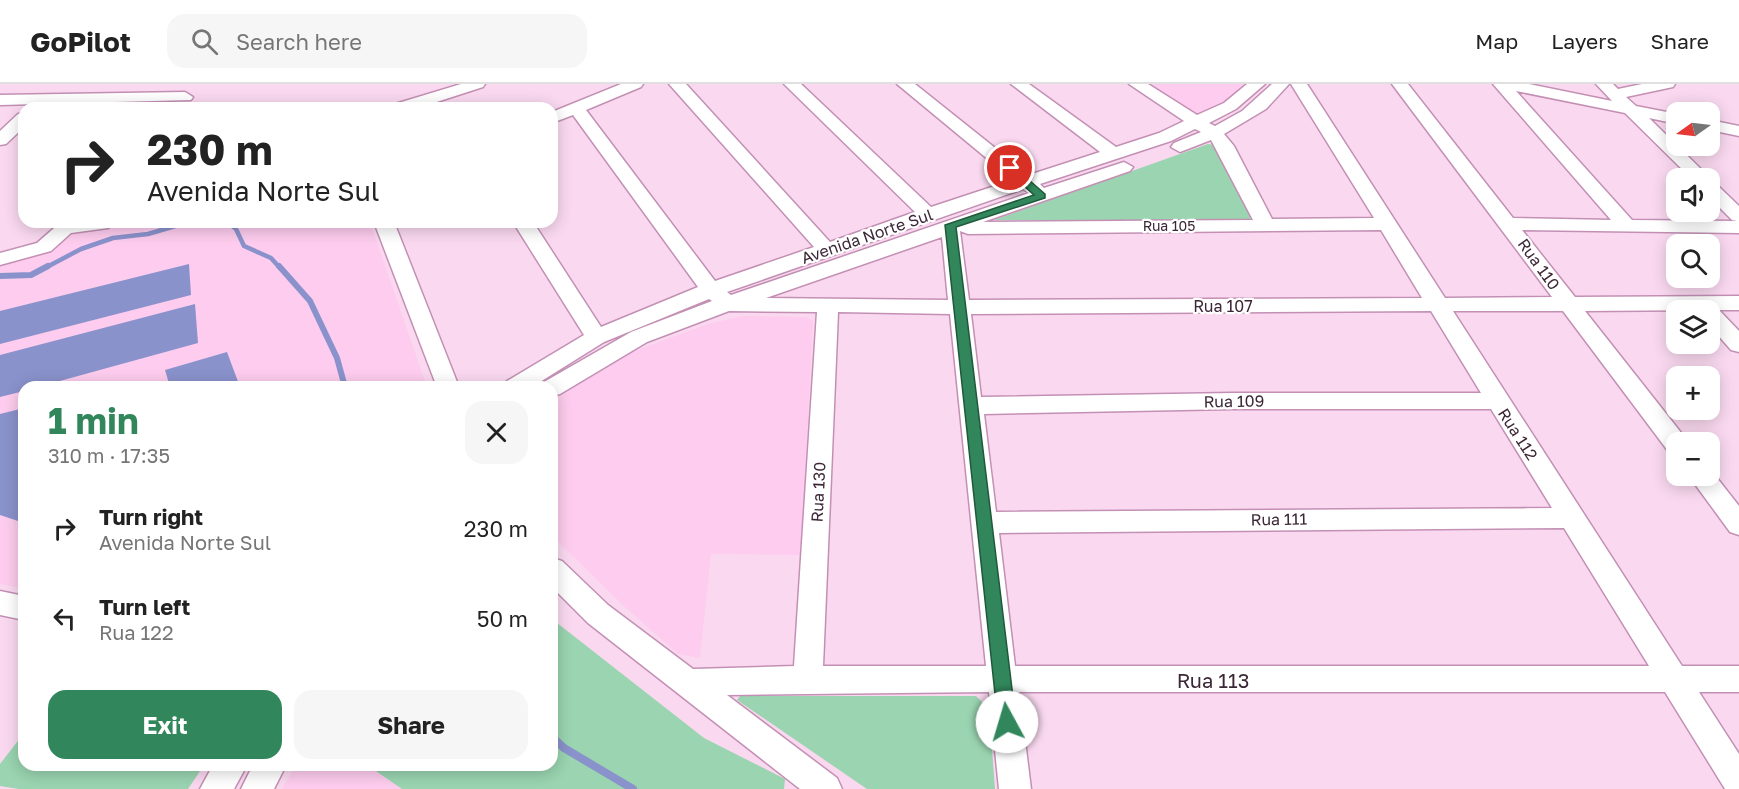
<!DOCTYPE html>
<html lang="en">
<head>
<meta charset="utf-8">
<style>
  body { margin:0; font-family:"Golos Text",sans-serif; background:#f6f6f6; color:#222; height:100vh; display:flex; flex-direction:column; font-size:22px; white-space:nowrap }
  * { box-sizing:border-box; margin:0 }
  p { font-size:20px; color:#767676 }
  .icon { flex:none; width:33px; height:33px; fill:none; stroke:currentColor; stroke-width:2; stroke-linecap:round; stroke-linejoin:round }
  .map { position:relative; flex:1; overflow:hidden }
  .panel { position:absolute; left:18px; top:297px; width:540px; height:390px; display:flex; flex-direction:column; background:#fff; border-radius:18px; box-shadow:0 3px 15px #0003 }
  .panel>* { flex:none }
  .banner { position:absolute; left:18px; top:18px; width:540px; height:126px; border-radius:18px; box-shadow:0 3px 15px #0003; background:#fff; color:#222; overflow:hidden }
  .needle { width:39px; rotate:256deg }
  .controls { position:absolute; left:1666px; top:18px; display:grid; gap:12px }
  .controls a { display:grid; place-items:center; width:54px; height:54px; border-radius:12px; background:#fff; box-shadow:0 3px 15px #0003; font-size:30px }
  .pin { position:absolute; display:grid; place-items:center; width:51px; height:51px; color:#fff; margin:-26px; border:3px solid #fff; border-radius:50%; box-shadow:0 2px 6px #0007 }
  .me { position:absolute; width:66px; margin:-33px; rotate:354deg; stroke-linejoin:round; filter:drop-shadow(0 0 4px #0008) }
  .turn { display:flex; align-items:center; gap:21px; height:126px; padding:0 30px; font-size:27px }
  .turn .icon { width:78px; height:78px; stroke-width:2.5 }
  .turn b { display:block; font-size:42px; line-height:51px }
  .round { display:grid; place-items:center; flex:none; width:63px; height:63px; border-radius:18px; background:#f6f6f6 }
  .headline { display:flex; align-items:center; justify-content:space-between; height:102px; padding:0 30px }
  h1 { font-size:36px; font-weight:700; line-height:45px; color:#31875b }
  .button { display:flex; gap:12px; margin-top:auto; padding:12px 30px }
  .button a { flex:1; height:69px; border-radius:18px; background:#31875b; color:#fff; font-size:24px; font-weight:700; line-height:69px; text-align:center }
  .button a+a { background:#f6f6f6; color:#222 }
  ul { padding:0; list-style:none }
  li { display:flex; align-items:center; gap:18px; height:90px; padding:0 30px }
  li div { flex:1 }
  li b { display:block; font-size:22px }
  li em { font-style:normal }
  header { display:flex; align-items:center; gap:36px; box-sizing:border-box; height:84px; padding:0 30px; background:#fff; border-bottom:2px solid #e0e0e0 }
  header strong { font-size:28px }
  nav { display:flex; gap:33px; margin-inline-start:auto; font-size:21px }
  .search { width:420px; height:54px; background:#f6f6f6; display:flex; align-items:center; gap:15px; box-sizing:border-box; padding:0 21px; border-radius:18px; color:#767676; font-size:22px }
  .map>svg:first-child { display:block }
  .built { fill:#fdccee }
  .green { fill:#9ad4b0 }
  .water { fill:#8a92cc }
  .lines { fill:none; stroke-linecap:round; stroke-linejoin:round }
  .stream-far2 { stroke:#8a92cc; stroke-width:4.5 }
  .stream-far1 { stroke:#8a92cc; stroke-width:6 }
  .stream { stroke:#8a92cc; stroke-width:8 }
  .street-casing { stroke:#c390b4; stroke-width:3 }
  .street { fill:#fff; fill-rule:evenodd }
  .route { fill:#31875b; stroke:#20583b; stroke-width:1.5 }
  .labels { text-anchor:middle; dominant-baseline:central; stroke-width:4.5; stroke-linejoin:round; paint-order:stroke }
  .far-street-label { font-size:14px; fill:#3b2735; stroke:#fff }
  .street-label { font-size:16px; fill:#3b2735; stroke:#fff }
  .near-street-label { font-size:20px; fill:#3b2735; stroke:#fff }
</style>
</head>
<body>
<header>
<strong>GoPilot</strong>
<div class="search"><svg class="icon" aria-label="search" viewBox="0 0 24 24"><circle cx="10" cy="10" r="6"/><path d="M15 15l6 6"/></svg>Search here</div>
<nav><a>Map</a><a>Layers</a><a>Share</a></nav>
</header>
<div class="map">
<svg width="1739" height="705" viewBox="0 0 1739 705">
  <rect width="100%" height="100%" fill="#fad9f0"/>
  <g class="built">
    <polygon points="1145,0 1246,0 1221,20 1200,30 1191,30"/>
    <polygon points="134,138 370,138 427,303 24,303 24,505 0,500 0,178 75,146"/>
    <polygon points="743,232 806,233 813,237 801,471 711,470 700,574 678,570 624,522 552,452 552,316 621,272 708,240"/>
    <polygon points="296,681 367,681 402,705 282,705"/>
  </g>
  <g class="green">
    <polygon points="1208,60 1215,61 1253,132 1248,136 994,136"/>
    <polygon points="552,535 704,654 785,695 784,705 402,705 367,681 552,681"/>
    <polygon points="740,612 976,612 989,625 995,705 867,705 737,616"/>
    <polygon points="24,649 24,681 204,681 188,705 19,705 0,702 0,680"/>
  </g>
  <g class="water">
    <polygon points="189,180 191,211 0,260 0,227"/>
    <polygon points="195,220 198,259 38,303 24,303 24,307 0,313 0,271"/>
    <polygon points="227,268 240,303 170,303 165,286"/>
    <polygon points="24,324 24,439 0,431 0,330"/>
  </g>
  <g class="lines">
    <g class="stream-far2">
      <polyline points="227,138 236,145 244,162 271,174 280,184"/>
      <polyline points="45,184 81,165 113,154 148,150 189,138"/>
    </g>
    <g class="stream-far1">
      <polyline points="279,182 310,217 337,274 345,303"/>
      <polyline points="0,192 31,191 48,182"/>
    </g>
    <polyline class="stream" points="552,653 564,664 633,705"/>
    <g class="street-casing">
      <g id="street">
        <polygon points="461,0 485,0 483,3 418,24 393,24 395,20"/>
        <path d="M621,0H643L641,3L586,26L715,197L814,163L669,0H686L830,158L915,128L784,0H801L931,123L1013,96L897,0H915L1029,91L1100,68L1011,0H1029L1116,63L1159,49L1184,37L1129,0H1148L1197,31L1224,19L1247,0H1265L1236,25L1209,39L1215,42L1242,27L1272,0H1289L1266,25L1224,50L1234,62L1272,135L1374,134L1291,0H1307L1445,214L1552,213L1392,0H1408L1513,134L1611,136L1493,0H1529L1612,17L1596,0H1613L1618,5L1642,0H1675L1673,3L1626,13L1636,22L1677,30V40L1649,34L1710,94H1691L1625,29L1516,7L1632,136L1737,137L1732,136L1710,114V98L1716,100L1739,122V149L1522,146L1575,213L1739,212V226H1719L1739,247V268L1731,266L1710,242V226L1585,227L1686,355L1688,358H1677V370L1668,367L1563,227H1453L1682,582H1739V608H1699L1739,670V705H1725L1665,608H1019L1031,705H999L989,608L727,611L837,694L842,705H800L588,539L552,503V474L562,477L608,521L693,585L794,582L817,228L729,227L647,258L560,310L552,312V303H541L544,298L631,248L712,217L709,215L604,258L532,303H504L507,297L584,251L513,138H533L601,243L698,203L573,31L552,39V28ZM1195,45L1201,48L1174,59L1171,63L1180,68L1211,56L1253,136L983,138L1130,87L1133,83L1124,78L1044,104L1040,100L1171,57ZM1023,105L1029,109L731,211L727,208ZM1381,146L1422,214L969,216L960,147L968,150ZM942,153L948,216L766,214ZM1431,227L1481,309H1233L981,313L971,230ZM838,228L950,230L986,582H823ZM1233,325H1491L1552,424L996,428L984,330ZM1564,444L1649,582H1015L999,449Z"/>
        <polygon points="185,8 193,13 191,16 0,21 0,11"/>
        <polygon points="24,29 24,43 6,60 0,61 0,47 18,30"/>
        <polygon points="1710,36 1739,42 1739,52 1710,46"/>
        <polygon points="61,138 118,138 108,144 71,149 51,167 0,181 0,169 37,159"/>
        <polygon points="374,138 394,138 459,303 437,303"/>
        <polygon points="1710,385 1739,422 1739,451 1730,448 1689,392 1710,392"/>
        <polygon points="0,507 24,512 24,536 0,531"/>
        <polygon points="213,681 247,681 234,705 200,705"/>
        <polygon points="253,681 286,681 274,705 241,705"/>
      </g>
    </g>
    <use href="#street" class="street"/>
  </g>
  <polygon class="route" points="1006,82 1013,82 1045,110 1045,114 956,143 1016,638 1013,643 1007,646 1001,643 998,638 945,141 1034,111 1006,86"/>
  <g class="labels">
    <g class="far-street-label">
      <text x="1169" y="141">Rua 105</text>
    </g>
    <g class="street-label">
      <text transform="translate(867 152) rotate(-19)">Avenida Norte Sul</text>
      <text transform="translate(1539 180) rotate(54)">Rua 110</text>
      <text x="1223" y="222">Rua 107</text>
      <text transform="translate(1234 317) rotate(-1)">Rua 109</text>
      <text transform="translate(1518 350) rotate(57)">Rua 112</text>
      <text transform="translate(818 408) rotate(-87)">Rua 130</text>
      <text transform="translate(1279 435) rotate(-1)">Rua 111</text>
    </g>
    <g class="near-street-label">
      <text x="1213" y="596">Rua 113</text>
    </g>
  </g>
</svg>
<div class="controls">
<a><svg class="needle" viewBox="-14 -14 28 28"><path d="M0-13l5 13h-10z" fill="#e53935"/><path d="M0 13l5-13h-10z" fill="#767676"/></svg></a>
<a><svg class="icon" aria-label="sound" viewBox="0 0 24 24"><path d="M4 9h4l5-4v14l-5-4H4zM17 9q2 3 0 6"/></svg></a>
<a><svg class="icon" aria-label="search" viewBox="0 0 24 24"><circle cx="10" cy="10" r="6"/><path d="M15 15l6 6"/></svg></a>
<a><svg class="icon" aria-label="layers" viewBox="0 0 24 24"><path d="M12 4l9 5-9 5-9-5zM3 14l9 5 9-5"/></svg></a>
<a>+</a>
<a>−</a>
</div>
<div class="pin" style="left:1010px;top:84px;background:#d93025"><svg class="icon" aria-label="arrive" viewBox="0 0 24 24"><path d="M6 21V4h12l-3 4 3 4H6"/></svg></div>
<svg class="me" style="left:1007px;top:638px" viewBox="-20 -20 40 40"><circle r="19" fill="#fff"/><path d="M0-13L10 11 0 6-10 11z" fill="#31875b"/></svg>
<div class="banner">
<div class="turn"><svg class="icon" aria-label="right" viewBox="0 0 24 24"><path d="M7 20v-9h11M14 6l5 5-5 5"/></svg><div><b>230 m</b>Avenida Norte Sul</div></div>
</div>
<section class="panel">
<div class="headline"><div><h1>1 min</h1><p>310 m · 17:35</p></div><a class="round"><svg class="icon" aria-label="close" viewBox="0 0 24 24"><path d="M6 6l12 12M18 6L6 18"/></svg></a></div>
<ul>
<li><svg class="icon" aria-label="right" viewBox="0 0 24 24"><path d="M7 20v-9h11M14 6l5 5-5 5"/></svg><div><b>Turn right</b><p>Avenida Norte Sul</p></div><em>230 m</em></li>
<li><svg class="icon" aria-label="left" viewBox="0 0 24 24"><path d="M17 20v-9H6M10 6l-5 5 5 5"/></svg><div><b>Turn left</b><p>Rua 122</p></div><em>50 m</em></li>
</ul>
<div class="button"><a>Exit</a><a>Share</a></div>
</section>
</div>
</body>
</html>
